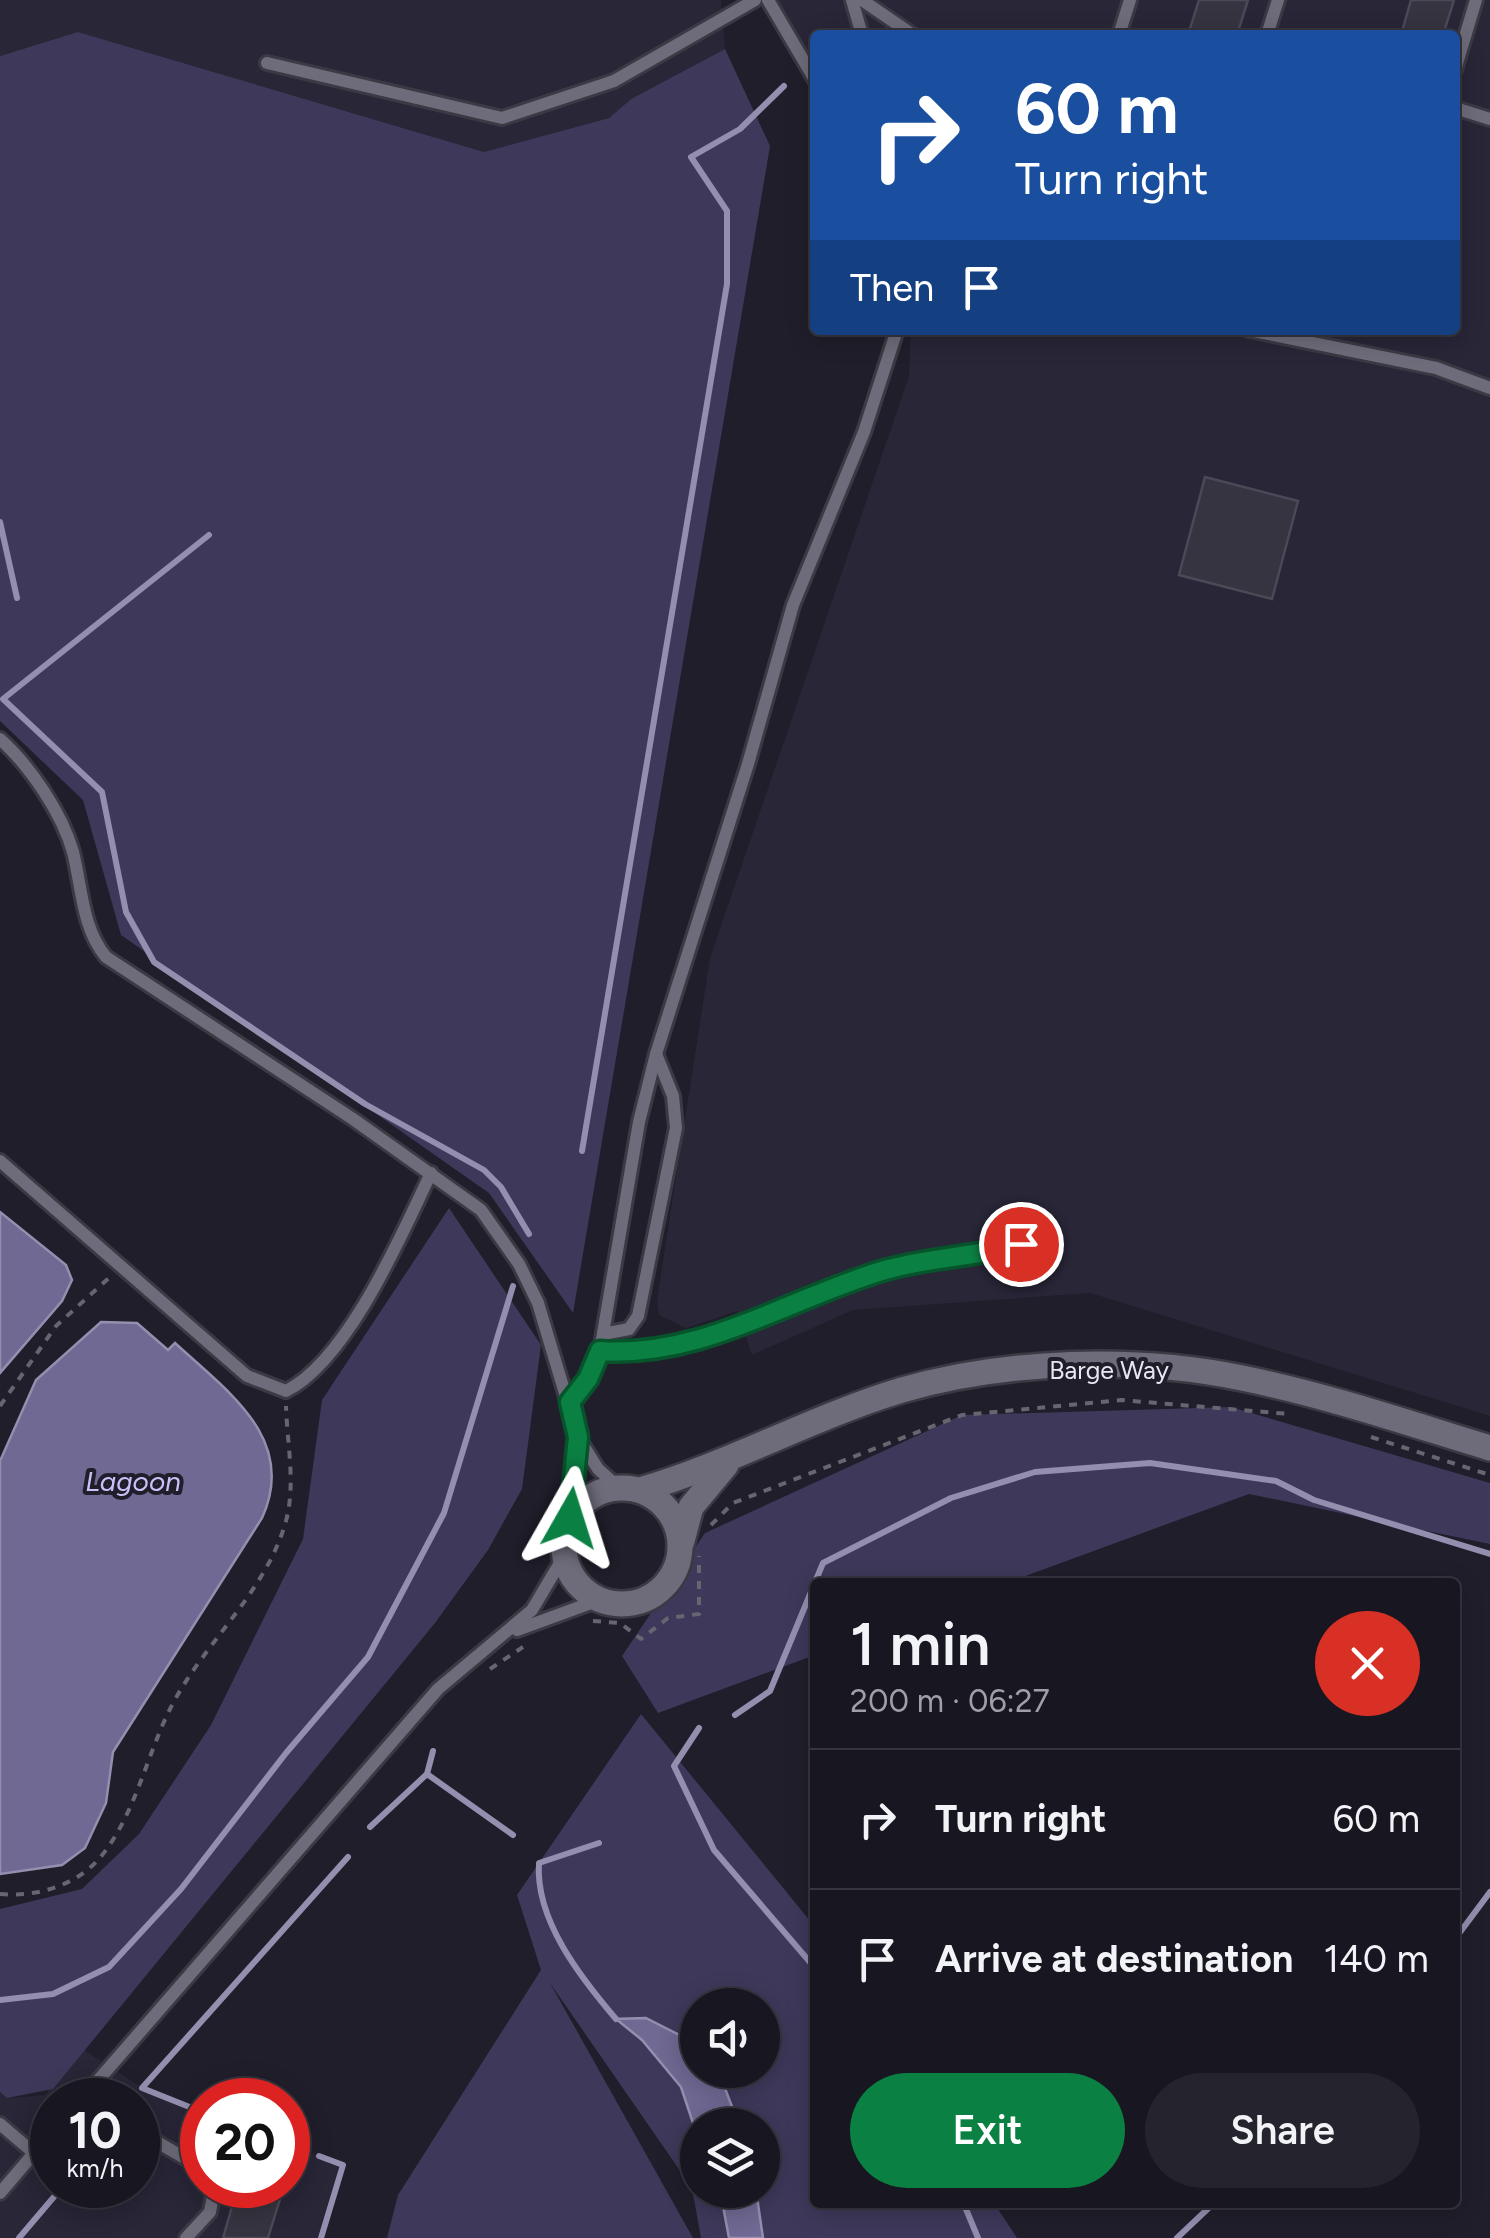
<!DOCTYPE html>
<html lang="en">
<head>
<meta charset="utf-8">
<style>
  body { margin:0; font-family:Figtree,sans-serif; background:#25232d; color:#f1f3f6; height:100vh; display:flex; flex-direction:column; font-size:38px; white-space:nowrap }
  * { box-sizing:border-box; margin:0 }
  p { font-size:32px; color:#9f9fa5 }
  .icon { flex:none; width:55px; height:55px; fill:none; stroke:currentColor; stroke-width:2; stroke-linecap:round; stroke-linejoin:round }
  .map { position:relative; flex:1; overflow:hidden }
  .drawer { position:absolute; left:810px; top:1578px; width:650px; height:630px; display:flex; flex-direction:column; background:#181620; border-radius:10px; box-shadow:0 5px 25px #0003,0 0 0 2px #36353e }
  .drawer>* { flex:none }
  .banner { position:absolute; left:810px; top:30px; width:650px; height:305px; border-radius:10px; box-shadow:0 5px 25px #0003,0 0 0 2px #36353e; background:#1a4fa0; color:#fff; overflow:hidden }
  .tools { position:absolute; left:680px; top:1988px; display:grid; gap:20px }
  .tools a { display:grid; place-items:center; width:100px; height:100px; border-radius:50%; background:#181620; box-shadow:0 5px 25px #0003,0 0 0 2px #36353e; font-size:50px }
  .speed { position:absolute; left:30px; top:2078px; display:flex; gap:20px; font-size:50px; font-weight:700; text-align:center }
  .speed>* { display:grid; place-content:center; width:130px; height:130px; border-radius:50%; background:#181620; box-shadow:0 5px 25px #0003,0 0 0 2px #36353e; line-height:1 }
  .speed small { font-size:25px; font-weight:400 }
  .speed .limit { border:15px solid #d22; background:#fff; color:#111 }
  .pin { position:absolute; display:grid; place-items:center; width:85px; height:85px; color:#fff; margin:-42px; border:5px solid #fff; border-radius:50%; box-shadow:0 2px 10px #0007 }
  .me { position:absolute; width:110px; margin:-55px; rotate:6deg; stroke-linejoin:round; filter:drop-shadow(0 0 8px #0008) }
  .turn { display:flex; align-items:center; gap:35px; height:210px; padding:0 40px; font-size:45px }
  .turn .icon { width:130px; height:130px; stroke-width:2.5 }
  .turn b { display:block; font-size:70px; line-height:85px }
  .then { display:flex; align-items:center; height:95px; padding:0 40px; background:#0003; gap:20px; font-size:38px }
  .round { display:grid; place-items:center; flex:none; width:105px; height:105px; border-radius:52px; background:#25232d }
  .headline { display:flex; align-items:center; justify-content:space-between; height:170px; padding:0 40px }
  h1 { font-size:60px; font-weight:600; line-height:75px }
  .primary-button { display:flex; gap:20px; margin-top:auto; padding:20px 40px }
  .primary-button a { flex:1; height:115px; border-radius:60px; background:#0b8043; color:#fff; font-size:40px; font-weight:600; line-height:115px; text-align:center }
  .primary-button a+a { background:#25232d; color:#f1f3f6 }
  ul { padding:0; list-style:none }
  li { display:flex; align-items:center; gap:30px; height:140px; padding:0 40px; border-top:2px solid #36353e }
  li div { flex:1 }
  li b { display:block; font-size:38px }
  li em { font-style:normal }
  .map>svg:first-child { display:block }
  .built { fill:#282637; fill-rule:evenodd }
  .green { fill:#3e385a; fill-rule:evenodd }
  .water { fill:#6f6993; stroke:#948faf; stroke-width:2.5 }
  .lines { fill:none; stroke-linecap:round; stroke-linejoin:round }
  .stream { stroke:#948faf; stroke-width:6 }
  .building { fill:#363440; stroke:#4b4957; stroke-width:2.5 }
  .lane-casing { stroke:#3b3943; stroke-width:18 }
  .street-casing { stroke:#3b3943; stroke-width:30 }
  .path { stroke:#676570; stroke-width:4; stroke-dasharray:8 8; stroke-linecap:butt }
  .lane { stroke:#6e6c7a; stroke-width:12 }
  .street { stroke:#6e6c7a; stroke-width:25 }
  .route-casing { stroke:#07532c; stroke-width:25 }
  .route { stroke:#0b8043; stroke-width:18 }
  .labels { text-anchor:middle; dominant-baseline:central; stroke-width:8; stroke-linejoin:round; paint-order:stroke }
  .street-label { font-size:25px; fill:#e9e8f0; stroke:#201e2a }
  .water-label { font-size:28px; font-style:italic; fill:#c9c1f8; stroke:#201e2a }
</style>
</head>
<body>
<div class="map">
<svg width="1490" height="2238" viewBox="0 0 1490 2238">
  <rect width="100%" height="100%" fill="#201e2a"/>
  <g class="built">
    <polygon points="0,0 721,0 725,49 631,99 609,118 484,152 78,32 0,56"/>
    <polygon points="769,0 1490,0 1490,1416 1090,1293 853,1310 752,1355 737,1311 686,1328 659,1315 657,1300 710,958 909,376 911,330 1455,330 1455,35 815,35 815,70"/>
    <path d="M81,2048L142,2088L202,2112V2185H288V2144L343,2165L321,2238H0V2092L7,2098L45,2095ZM52,2100H138V2185H52Z"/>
  </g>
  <g class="green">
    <polygon points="78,32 484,152 609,118 631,99 725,49 770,146 573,1313 489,1193 121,935 83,800 0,721 0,56"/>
    <polygon points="449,1208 541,1345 522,1489 488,1550 435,1623 53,2089 7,2098 0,2092 0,1909 82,1889 139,1834 211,1725 303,1539 322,1400"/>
    <polygon points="1231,1407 1490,1483 1490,1544 1249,1494 1009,1582 815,1582 815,1655 658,1713 622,1656 705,1533 962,1415"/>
    <path d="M641,1714L815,1927V2202L994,2203L1017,2238H701L692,2188L550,1983L693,2238H387L398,2195L541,1970L517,1895ZM698,2005H762V2070H698ZM698,2125H762V2190H698Z"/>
  </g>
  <g class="water">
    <polygon points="0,1212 66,1265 72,1280 62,1301 0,1373"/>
    <path d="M101,1322L137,1323L168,1350L175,1343C228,1392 298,1439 262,1518L113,1752L106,1803L85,1848L62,1865L0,1874V1461L36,1380Z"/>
    <polygon points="646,2018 697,2044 698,2070 718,2070 739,2125 698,2125 697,2135 681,2087 642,2040 616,2019"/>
    <polygon points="720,2190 756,2190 763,2238 729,2238"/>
  </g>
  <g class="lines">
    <g class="stream">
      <polyline points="0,522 17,598"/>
      <polyline points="209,535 3,699 102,792 126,912 154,962 365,1104 484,1170 501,1187 529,1234"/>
      <polyline points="582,1151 727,284 727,211 691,157 740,129 784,86"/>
      <polyline points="735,1715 770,1691 823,1563 951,1498 1035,1472 1150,1463 1276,1481 1314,1500 1490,1554"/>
      <polyline points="699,1728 674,1766 714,1850 815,1968"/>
      <polyline points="427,1774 433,1751"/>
      <polyline points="370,1827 427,1774 513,1835"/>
      <path d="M599,1843L539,1863C535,1920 581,1978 616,2019"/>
      <polyline points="1455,1939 1490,1892"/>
      <polyline points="0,2000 53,1994 109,1967 181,1889 286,1753 368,1657 444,1513 513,1286"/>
      <polyline points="202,2112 142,2088 348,1857"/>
      <polyline points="319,2156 343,2165 321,2238"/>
      <polyline points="963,2202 978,2238"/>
      <polyline points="19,2238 64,2185"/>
      <polyline points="1177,2238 1215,2202"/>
    </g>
  </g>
  <g class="building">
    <polygon points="1199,0 1248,0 1237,35 1188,35"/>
    <polygon points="1411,0 1454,0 1443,35 1401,35"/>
    <polygon points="1205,477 1298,501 1272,599 1179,575"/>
    <polygon points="238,2186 280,2199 268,2238 223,2238"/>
  </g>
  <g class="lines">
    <g class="lane-casing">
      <g id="lane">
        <polyline points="768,0 815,80"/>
        <polyline points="852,0 862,35"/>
        <polyline points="862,0 913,35"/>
        <polyline points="1119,35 1130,0"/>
        <polyline points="1267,35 1278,0"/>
        <polyline points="267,63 502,118 614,81 755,0"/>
        <polyline points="1455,70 1476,0"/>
        <polyline points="1455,108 1490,119"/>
        <polyline points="1249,330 1436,368 1490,388"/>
        <path d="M0,739C30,766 62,813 73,852C82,888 82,928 106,957L353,1119L481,1210L519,1264L538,1303L578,1437L598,1469L618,1487"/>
        <path d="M0,1161L247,1376L286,1391C348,1360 402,1234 431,1173"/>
        <polyline points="603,1334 629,1329 638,1316 676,1128 673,1096 656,1054"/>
        <path d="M600,1351C703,1357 789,1298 885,1270C930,1257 977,1257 1021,1244L1036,1234L1046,1220"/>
        <polyline points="570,1401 588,1379 600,1351 639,1122 656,1054 748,764 793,605 864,432 897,330"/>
        <polyline points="570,1518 578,1439"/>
        <polyline points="517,1630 599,1600"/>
        <polyline points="81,2100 438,1689 532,1610 564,1556"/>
        <polyline points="0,2124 34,2153"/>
        <polyline points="138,2131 202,2168"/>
        <polyline points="0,2193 52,2132"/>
        <polyline points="186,2238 210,2212 215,2185"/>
      </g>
    </g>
    <g class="street-casing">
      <g id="street">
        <circle cx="622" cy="1546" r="58"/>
        <path d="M640,1490C730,1464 812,1417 902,1390C1006,1360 1136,1356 1242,1378C1326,1395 1408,1423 1490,1448"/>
        <polyline points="682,1541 691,1507 726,1465"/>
      </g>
    </g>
    <g class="path">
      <polyline points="0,1406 56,1326 110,1277"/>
      <polyline points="1371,1437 1490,1475"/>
      <polyline points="711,1525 733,1503 962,1415 1121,1400 1289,1414"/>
      <polyline points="593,1621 620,1623 641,1639 668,1618 699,1614 699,1556"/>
      <polyline points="490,1669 523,1647"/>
      <path d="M0,1894C35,1897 73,1887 98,1860C134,1819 146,1757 170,1709C203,1643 266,1593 286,1521C296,1484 287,1443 286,1406"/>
    </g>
    <use href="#lane" class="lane"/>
    <use href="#street" class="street"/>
  </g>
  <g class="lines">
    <g class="route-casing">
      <path id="route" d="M570,1518L578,1437L570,1402L588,1379L600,1351C703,1358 789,1298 885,1270C930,1257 977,1257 1021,1244"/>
    </g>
    <use href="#route" class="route"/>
  </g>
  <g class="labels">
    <g class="street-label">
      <text x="1109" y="1370">Barge Way</text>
    </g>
    <g class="water-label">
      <text x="133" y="1481">Lagoon</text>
    </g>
  </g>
</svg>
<div class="tools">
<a><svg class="icon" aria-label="sound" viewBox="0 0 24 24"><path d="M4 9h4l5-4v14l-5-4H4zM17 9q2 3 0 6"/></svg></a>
<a><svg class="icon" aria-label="layers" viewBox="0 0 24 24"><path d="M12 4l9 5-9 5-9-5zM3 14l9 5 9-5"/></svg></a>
</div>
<div class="speed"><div>10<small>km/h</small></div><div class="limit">20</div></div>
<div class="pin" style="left:1021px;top:1244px;background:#d93025"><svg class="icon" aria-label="arrive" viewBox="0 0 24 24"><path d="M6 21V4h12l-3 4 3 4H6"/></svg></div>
<svg class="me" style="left:570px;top:1518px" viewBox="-20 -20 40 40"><path d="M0-17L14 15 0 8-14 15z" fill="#0b8043" stroke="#fff" stroke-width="4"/></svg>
<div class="banner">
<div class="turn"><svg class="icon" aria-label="right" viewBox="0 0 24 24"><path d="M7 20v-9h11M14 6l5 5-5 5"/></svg><div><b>60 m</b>Turn right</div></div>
<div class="then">Then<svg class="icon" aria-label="arrive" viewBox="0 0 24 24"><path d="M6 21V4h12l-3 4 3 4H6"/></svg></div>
</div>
<section class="drawer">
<div class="headline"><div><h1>1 min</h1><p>200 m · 06:27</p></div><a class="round" style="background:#d93025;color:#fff"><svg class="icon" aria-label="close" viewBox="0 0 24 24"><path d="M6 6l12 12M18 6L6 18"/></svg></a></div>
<ul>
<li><svg class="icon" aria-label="right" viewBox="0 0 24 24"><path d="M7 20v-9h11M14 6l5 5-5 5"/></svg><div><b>Turn right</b></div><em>60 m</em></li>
<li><svg class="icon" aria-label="arrive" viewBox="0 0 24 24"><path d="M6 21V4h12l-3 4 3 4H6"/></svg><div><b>Arrive at destination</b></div><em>140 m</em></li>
</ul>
<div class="primary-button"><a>Exit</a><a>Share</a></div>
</section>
</div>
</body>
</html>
